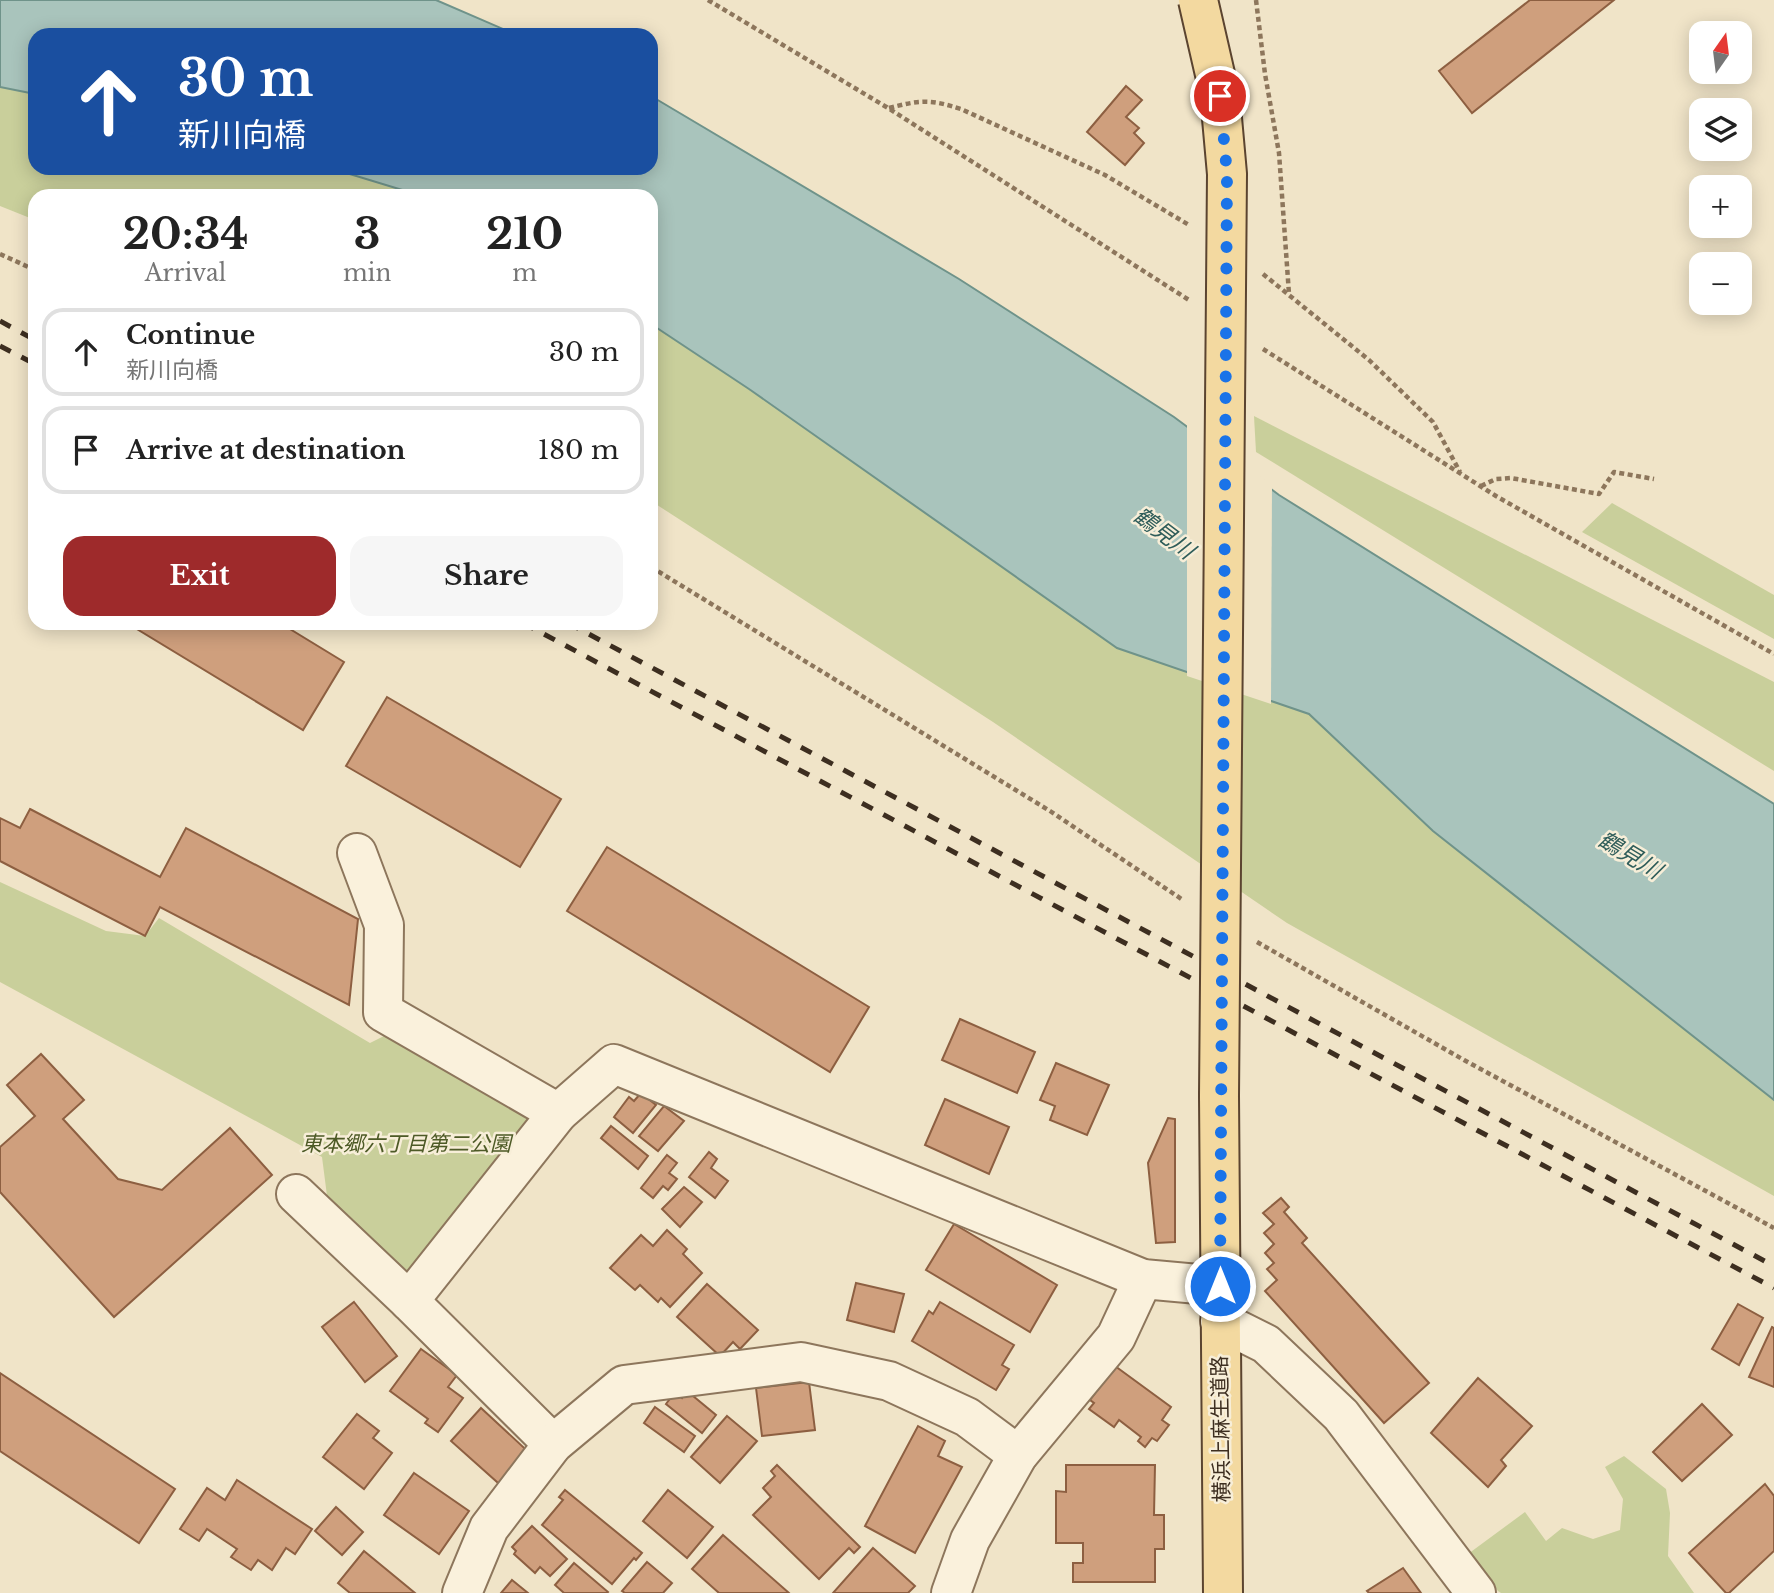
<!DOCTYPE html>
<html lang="en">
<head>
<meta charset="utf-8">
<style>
  body { margin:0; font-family:"Libre Baskerville","Noto Sans JP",serif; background:#f6f6f6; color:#222; height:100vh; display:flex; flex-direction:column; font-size:26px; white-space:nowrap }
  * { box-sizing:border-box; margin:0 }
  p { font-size:23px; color:#767676 }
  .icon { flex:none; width:38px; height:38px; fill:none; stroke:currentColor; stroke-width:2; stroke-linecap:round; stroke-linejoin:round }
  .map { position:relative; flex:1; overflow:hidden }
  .side { position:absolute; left:28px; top:189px; width:630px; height:441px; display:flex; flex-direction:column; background:#fff; border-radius:21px; box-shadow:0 4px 18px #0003 }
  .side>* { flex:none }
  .guide { position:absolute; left:28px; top:28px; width:630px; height:147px; border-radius:21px; box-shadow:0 4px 18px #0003; background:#1a4fa0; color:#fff; overflow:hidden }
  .needle { width:46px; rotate:14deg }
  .fabs { position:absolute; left:1689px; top:21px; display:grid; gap:14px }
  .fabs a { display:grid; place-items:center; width:63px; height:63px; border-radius:14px; background:#fff; box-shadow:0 4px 18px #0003; font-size:35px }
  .pin { position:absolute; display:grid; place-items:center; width:60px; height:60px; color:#fff; margin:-30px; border:4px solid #fff; border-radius:50%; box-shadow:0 2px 7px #0007 }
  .me { position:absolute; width:77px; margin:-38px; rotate:0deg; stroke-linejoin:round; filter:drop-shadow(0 0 5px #0008) }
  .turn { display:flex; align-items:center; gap:24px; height:147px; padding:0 35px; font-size:32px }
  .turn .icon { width:91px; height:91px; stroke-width:2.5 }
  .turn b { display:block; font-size:49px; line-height:60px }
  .eta { display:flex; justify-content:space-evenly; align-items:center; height:119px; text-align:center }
  .eta b { font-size:42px; font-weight:800; line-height:49px }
  .cta { display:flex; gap:14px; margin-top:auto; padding:14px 35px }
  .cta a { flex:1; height:80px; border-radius:21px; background:#9e2a2b; color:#fff; font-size:28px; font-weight:800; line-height:80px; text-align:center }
  .cta a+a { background:#f6f6f6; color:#222 }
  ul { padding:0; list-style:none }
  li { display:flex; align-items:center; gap:21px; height:88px; margin:0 14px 10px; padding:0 21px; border:4px solid #e0e0e0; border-radius:21px }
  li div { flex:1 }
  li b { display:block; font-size:26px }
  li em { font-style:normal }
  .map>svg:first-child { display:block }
  .green { fill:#c9cf9b }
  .water { fill:#a9c4bc; stroke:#6f938a; stroke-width:2 }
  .pier { fill:#f0e4c8 }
  .building { fill:#cf9f7d; stroke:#8d5f41; stroke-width:2 }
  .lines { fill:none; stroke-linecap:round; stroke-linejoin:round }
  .minor-casing { stroke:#8d765c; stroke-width:42 }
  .major-casing { stroke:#5b4430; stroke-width:42 }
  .path { stroke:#8d765c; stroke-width:4.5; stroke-dasharray:5 3.5; stroke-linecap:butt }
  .minor { stroke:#faf1dc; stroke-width:38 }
  .major { stroke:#f3d9a0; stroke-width:38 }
  .rail { stroke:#3d2e20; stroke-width:5; stroke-dasharray:12 12; stroke-linecap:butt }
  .major-bridge-casing { stroke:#5b4430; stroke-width:42; stroke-linecap:butt }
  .major-bridge { stroke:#f3d9a0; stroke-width:38 }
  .route { stroke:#1a73e8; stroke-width:12; stroke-dasharray:0 21.6 }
  .labels { text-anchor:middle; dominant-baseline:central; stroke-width:5; stroke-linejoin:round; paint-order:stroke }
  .park-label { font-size:21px; font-style:italic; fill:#4d5a26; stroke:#f7eed8 }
  .street-label { font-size:21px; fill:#3d2e20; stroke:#f7eed8 }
  .water-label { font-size:23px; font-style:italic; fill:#2f5d5a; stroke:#f7eed8 }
</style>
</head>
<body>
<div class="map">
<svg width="1774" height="1593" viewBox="0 0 1774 1593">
  <rect width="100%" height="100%" fill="#f0e4c8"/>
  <g class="green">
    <polygon points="0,87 35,94 35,168 330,168 422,196 35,196 35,220 0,206"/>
    <polygon points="651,324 749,389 1117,648 1309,713 1433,831 1774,1100 1774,1196 1287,923 993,722 651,501"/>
    <polygon points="1254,416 1774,682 1774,771 1256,452"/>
    <polygon points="1612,503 1774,595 1774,639 1582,532"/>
    <polygon points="0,882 106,931 145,936 159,918 370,1043 388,1034 535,1123 413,1270 401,1270 330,1219 322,1157 0,982"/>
    <polygon points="1624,1456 1666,1489 1670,1513 1668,1556 1694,1593 1501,1593 1498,1591 1468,1554 1525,1512 1546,1541 1562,1528 1593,1539 1620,1530 1623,1499 1605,1467"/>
  </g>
  <g class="water">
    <polygon points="0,0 436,0 517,35 35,35 35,94 0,87"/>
    <polygon points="651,96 959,279 1174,417 1279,495 1774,804 1774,1100 1433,831 1309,714 1117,648 749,389 651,324 651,196 422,196 330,168 651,168"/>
  </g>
  <polygon class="pier" points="1187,422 1272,485 1271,704 1187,676"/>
  <g class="building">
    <polygon points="1530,0 1614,0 1472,113 1439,71"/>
    <polygon points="1126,86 1142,100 1126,117 1139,128 1134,133 1144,143 1125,165 1087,132"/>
    <polygon points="127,623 280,623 344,662 303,730"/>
    <polygon points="387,697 561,799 520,867 346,766"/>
    <polygon points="30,809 160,877 186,828 358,919 349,1005 160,907 145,936 0,861 0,818 20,828"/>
    <polygon points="607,847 869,1007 830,1072 567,911"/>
    <polygon points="960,1019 1035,1052 1017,1093 942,1060"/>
    <polygon points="41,1054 84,1100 63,1119 118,1179 162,1190 230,1128 272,1175 114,1317 0,1192 0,1147 35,1116 7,1085"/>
    <polygon points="1056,1063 1109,1085 1087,1135 1050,1120 1055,1106 1040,1100"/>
    <polygon points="641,1093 656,1105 633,1133 614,1117 629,1097 634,1101"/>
    <polygon points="945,1099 1009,1127 989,1174 925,1145"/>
    <polygon points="664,1106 684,1121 658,1151 639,1136"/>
    <polygon points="1168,1118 1175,1119 1175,1242 1156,1243 1148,1163"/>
    <polygon points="611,1126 648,1156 638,1169 601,1138"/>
    <polygon points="709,1152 717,1159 711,1168 728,1181 715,1198 689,1177"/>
    <polygon points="667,1155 677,1163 669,1173 677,1179 668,1190 663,1186 653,1198 641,1188"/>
    <polygon points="684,1187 702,1202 680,1227 662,1209"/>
    <polygon points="1281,1198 1289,1207 1284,1212 1307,1238 1302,1243 1429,1383 1384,1423 1265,1291 1277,1280 1267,1269 1274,1263 1265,1253 1274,1244 1264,1233 1274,1224 1263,1213"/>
    <polygon points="954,1224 1057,1285 1030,1332 926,1270"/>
    <polygon points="667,1230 687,1249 683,1254 702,1273 670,1307 661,1298 658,1302 640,1285 635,1290 610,1268 641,1235 653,1246"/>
    <polygon points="856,1283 904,1294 894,1332 847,1320"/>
    <polygon points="707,1284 758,1330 740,1349 733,1342 720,1356 677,1317"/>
    <polygon points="354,1302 397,1356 365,1382 322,1327"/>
    <polygon points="940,1302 1014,1345 1002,1365 1009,1369 996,1390 912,1341 929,1311 933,1314"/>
    <polygon points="1738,1304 1763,1318 1739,1365 1712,1349"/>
    <polygon points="1772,1327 1774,1328 1774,1387 1749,1377"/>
    <polygon points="421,1349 457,1375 448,1387 463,1398 438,1432 425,1423 428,1419 390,1391"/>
    <polygon points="1115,1366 1171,1407 1162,1420 1169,1425 1157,1441 1152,1438 1145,1447 1138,1441 1141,1437 1119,1420 1114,1427 1089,1409 1094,1403 1090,1400"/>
    <polygon points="0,1373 175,1489 139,1543 0,1451"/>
    <polygon points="1478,1378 1532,1426 1501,1460 1506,1466 1488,1487 1431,1433"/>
    <polygon points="809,1382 815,1430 762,1436 756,1388"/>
    <polygon points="687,1391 716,1415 702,1433 666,1404 675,1392 682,1398"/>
    <polygon points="1702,1404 1732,1435 1682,1481 1653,1452"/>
    <polygon points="655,1407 695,1436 684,1452 644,1423"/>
    <polygon points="481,1408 535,1458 506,1490 451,1441"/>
    <polygon points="357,1414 379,1431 373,1438 392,1453 364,1489 323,1457"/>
    <polygon points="727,1416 757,1441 720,1483 691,1457"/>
    <polygon points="918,1426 945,1441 938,1456 962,1467 915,1553 865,1526"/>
    <polygon points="777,1465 860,1547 854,1553 849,1548 819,1579 753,1515 771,1497 763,1488 775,1476 771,1471"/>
    <polygon points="1066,1465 1155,1465 1154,1515 1164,1515 1164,1549 1155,1549 1155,1582 1073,1582 1073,1563 1083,1563 1083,1543 1056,1543 1056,1491 1066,1492"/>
    <polygon points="414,1473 469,1511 439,1554 384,1515"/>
    <polygon points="237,1480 312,1529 295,1554 286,1548 272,1570 258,1560 251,1570 231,1557 237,1549 207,1529 199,1541 180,1529 207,1488 225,1500"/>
    <polygon points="1765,1484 1774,1496 1774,1551 1729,1593 1726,1593 1689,1553"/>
    <polygon points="565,1490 642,1553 636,1560 634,1558 612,1584 542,1525 563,1500 559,1497"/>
    <polygon points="668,1490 713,1527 687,1558 643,1521"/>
    <polygon points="336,1507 363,1532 342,1555 315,1531"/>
    <polygon points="532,1526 567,1559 550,1576 540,1567 535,1573 514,1554 516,1551 512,1547"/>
    <polygon points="723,1535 789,1593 719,1593 692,1569"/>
    <polygon points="873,1548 915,1586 908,1593 833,1593"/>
    <polygon points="364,1551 415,1593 350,1593 338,1583"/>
    <polygon points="647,1562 672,1583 663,1593 625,1593 622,1591"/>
    <polygon points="574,1563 608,1592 607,1593 564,1593 555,1585"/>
    <polygon points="1403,1568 1421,1593 1369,1593 1367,1591"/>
    <polygon points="512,1580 528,1593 501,1593"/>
  </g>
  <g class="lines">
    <g class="minor-casing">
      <g id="minor">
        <polyline points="357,853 384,925 383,1012 558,1113"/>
        <polyline points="296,1194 409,1301 553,1444"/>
        <polyline points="409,1301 558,1113 614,1064 1143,1279 1220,1286"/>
        <polyline points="1220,1321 1266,1344 1341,1415 1476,1593"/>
        <polyline points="462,1593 489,1528 553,1444 624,1385 801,1362 889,1381 967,1417 1018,1455"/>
        <polyline points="951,1593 970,1540 1018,1455 1116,1337 1143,1279"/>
      </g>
    </g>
    <g class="major-casing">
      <polyline id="major" points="1219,1096 1223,1593"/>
    </g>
    <g class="path">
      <polyline points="708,0 888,108 1189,300"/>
      <polyline points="1256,0 1265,74 1279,153 1289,294"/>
      <path d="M889,108C920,100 930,99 961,109L1105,175L1189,225"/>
      <polyline points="0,254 35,270"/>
      <polyline points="1263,274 1369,360 1433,422 1460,472"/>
      <polyline points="1263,349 1496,496 1774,654"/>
      <polyline points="1481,486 1496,479 1511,478 1599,494 1614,472 1654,479"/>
      <polyline points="651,567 1050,811 1183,900"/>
      <polyline points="1257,942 1464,1060 1774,1228"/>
    </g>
    <use href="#minor" class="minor"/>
    <use href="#major" class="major"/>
    <g class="rail">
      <polyline points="0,321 35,340"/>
      <polyline points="0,346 35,364"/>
      <polyline points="523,623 1774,1288"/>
      <polyline points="568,623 1774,1266"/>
    </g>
    <g class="major-bridge-casing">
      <polyline id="major-bridge" points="1198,0 1220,96 1227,174 1219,1096"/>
    </g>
    <use href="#major-bridge" class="major-bridge"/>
  </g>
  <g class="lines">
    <polyline class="route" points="1220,96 1227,174 1220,1286"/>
  </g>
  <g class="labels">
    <g class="park-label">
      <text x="406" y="1144">東本郷六丁目第二公園</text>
    </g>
    <g class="street-label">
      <text transform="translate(1221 1429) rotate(-91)">横浜上麻生道路</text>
    </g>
    <g class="water-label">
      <text transform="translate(1164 533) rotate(37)">鶴見川</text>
      <text transform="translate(1630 855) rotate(31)">鶴見川</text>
    </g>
  </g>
</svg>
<div class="fabs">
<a><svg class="needle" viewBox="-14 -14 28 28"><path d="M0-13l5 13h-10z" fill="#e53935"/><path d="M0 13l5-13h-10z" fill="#767676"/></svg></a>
<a><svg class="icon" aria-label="layers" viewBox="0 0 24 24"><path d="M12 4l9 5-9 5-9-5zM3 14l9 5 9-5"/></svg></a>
<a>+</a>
<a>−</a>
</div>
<div class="pin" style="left:1220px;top:96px;background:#d93025"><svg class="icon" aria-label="arrive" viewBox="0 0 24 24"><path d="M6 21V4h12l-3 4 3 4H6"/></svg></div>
<svg class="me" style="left:1220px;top:1286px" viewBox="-20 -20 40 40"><circle r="17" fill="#1a73e8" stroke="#fff" stroke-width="3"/><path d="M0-11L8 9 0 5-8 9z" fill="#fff"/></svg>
<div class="guide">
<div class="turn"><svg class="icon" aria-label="ahead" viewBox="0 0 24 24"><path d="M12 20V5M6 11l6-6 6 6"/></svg><div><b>30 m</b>新川向橋</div></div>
</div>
<section class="side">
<div class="eta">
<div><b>20:34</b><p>Arrival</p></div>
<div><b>3</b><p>min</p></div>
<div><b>210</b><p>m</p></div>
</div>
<ul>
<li><svg class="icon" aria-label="ahead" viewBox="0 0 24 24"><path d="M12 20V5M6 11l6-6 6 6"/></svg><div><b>Continue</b><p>新川向橋</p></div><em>30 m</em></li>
<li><svg class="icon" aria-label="arrive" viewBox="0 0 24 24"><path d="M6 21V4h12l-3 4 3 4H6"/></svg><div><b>Arrive at destination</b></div><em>180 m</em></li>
</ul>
<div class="cta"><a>Exit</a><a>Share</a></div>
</section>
</div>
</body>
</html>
